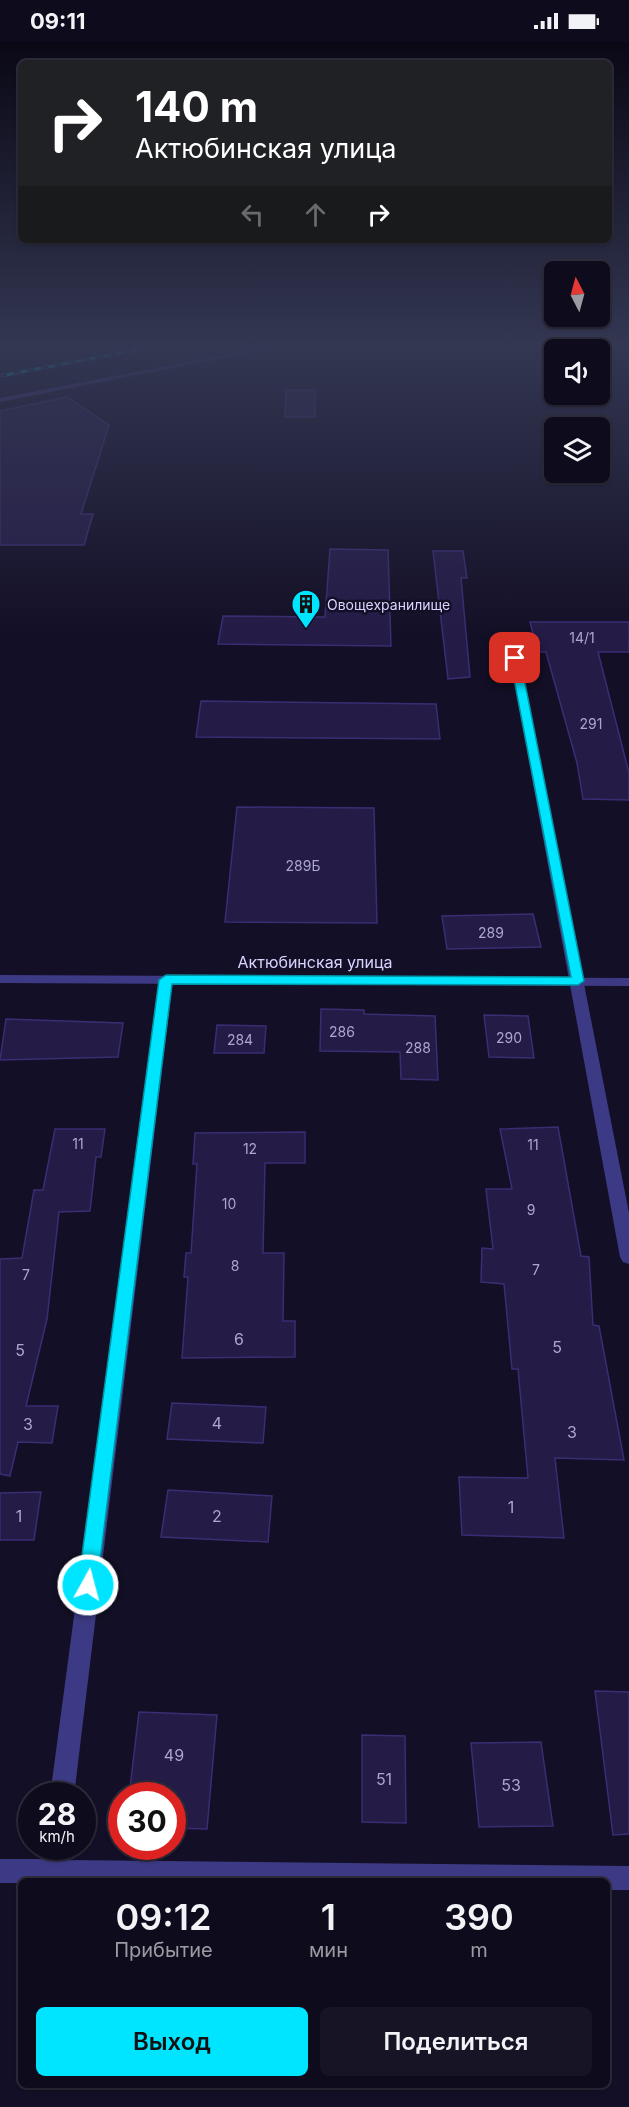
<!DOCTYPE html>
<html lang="ru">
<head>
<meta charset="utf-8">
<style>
  body { margin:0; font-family:Inter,sans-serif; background:#171425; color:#f1f3f6; height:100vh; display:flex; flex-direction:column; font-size:22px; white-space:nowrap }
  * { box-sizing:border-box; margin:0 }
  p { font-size:20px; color:#9b9ba3 }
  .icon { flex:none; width:33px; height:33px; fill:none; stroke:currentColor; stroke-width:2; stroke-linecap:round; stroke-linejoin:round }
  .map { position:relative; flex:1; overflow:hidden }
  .details { position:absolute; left:18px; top:1836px; width:592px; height:210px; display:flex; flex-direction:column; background:#0e0b1c; border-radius:9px; box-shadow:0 2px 4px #0004,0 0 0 2px #2e2b3b }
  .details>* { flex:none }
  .banner { position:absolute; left:18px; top:18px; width:594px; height:183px; border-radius:9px; box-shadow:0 2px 4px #0004,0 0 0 2px #2e2b3b; background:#202124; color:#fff; overflow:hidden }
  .needle { width:39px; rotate:354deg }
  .buttons { position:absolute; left:544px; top:219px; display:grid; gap:12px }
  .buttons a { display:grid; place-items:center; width:66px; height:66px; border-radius:9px; background:#0e0b1c; box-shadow:0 2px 4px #0004,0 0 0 2px #2e2b3b; font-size:30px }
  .speed { position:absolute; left:18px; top:1740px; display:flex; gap:12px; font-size:30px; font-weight:700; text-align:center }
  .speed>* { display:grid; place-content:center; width:78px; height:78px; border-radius:50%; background:#0e0b1c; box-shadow:0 2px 4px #0004,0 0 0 2px #2e2b3b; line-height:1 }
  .speed small { font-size:15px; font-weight:400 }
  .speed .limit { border:9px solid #d22; background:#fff; color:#111 }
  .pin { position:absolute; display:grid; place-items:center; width:51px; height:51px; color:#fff; margin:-26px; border-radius:12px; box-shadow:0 3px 9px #0006 }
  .me { position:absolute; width:66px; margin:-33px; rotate:7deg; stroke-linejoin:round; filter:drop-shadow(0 0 4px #0008) }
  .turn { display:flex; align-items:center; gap:21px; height:126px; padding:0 18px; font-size:27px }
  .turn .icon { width:78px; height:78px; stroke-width:2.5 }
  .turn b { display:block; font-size:42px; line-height:51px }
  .lanes { display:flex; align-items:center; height:57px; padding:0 18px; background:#0003; justify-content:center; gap:30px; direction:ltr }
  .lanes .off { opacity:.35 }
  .eta { display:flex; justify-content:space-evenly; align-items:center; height:102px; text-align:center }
  .eta b { font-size:36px; font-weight:600; line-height:42px }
  .cta { display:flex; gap:12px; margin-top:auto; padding:12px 18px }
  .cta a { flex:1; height:69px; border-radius:9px; background:#00e5ff; color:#111; font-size:24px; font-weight:600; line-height:69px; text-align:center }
  .cta a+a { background:#171425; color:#f1f3f6 }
  .status { display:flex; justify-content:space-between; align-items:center; height:42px; padding:0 30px; background:#0e0b1c; direction:ltr }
  .status svg { height:16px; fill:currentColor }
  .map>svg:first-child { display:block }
  .building { fill:#241b47; stroke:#3b2d73; stroke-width:1.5 }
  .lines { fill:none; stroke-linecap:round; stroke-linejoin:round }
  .minor { fill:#3d3a85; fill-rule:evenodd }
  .tertiary { fill:#3d3a85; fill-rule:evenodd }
  .rail-casing { stroke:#00e5ff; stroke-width:3 }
  .rail { stroke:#130f26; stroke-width:2; stroke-dasharray:7; stroke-linecap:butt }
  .route { fill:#00e5ff; stroke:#0095a6; stroke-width:1.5 }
  .labels { text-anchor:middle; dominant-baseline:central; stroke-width:5; stroke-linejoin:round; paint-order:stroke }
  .far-poi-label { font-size:14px; fill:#d9d4ff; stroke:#130f26; text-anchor:start }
  .number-label { font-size:14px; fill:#aca6d1 }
  .street-label { font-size:16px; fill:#d9d4ff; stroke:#130f26 }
  .near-number-label { font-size:16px; fill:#aca6d1 }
</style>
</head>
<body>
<div class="status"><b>09:11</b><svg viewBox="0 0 49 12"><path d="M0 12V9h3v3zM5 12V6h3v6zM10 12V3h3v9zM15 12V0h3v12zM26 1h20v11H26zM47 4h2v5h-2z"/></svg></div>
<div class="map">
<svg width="629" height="2065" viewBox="0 0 629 2065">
  <rect width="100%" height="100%" fill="#130f26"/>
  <g class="building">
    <polygon points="286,348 315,348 315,375 285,375"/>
    <polygon points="67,355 109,383 81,472 93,472 84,503 0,503 0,369"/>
    <polygon points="330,507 388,508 391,604 218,602 223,574 325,575"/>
    <polygon points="433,509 463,509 467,536 461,536 470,635 448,637"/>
    <polygon points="530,580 629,580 629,610 598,610 629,731 629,758 583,757 577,721 546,610 538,610"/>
    <polygon points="201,659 436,662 440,697 196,695"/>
    <polygon points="237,765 374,766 377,881 225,880"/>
    <polygon points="533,872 541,905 447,907 442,874"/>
    <polygon points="321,967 364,968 364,972 435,974 438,1038 401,1037 400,1010 320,1009"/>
    <polygon points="484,973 528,974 534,1016 489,1015"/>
    <polygon points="6,977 123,981 118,1015 0,1018"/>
    <polygon points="217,983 266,984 264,1011 214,1011"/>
    <polygon points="558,1085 581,1214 589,1215 593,1283 599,1284 624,1418 555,1416 564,1496 462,1493 459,1435 528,1436 518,1327 512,1327 504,1242 481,1240 482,1206 493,1207 486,1147 512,1147 500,1087"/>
    <polygon points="55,1087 105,1087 101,1115 96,1115 90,1169 59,1170 47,1277 26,1364 58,1364 52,1401 18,1400 10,1434 0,1432 0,1217 22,1216 34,1148 43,1148"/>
    <polygon points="305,1090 305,1121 265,1121 263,1211 284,1211 283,1279 295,1279 295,1315 182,1316 188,1235 184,1235 186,1211 191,1211 197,1122 193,1122 195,1091"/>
    <polygon points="172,1361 266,1365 263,1401 167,1397"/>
    <polygon points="168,1448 272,1454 268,1500 161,1495"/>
    <polygon points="41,1450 34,1498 0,1498 0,1451"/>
    <polygon points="595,1649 629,1650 629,1792 613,1793"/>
    <polygon points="139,1670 217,1673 207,1787 172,1786 172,1754 129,1754"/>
    <polygon points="362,1693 405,1694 406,1781 362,1780"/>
    <polygon points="541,1700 553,1784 479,1785 471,1701"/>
  </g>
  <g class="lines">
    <g class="minor">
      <polygon points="261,306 272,306 0,360 0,356"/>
      <polygon points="515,613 520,616 629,1171 629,1222 623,1220 620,1215 510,616"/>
      <polygon points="166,933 173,937 74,1754 50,1754 159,937"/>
      <polygon points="43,1804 67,1804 65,1818 629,1824 629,1848 608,1848 608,1839 21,1839 21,1841 0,1841 0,1817 41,1817"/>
    </g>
    <polygon class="tertiary" points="0,933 629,936 629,944 0,941"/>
    <g class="rail-casing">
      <polyline id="rail" points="0,334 146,306"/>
    </g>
    <use href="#rail" class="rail"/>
  </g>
  <linearGradient id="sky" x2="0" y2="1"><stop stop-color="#0a0815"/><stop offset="0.51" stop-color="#333752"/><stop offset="1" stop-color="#333752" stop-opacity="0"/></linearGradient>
  <rect width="629" height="595" fill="url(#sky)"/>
  <polygon class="route" points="515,613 520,616 584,939 578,943 172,942 97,1543 94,1550 88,1552 81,1550 78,1543 159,938 166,933 571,935 510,616"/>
  <defs>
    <g id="building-pin" transform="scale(1.5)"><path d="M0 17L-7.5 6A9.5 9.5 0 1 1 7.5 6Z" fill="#00e5ff" stroke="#130f26"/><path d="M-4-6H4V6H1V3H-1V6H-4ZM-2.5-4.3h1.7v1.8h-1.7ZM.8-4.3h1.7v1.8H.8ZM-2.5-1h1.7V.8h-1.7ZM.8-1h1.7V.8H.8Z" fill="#111"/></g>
  </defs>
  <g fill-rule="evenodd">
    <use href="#building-pin" x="306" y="562"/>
  </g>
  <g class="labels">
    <g class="far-poi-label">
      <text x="327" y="562">Овощехранилище</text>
    </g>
    <g class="number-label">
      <text x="582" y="595">14/1</text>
      <text x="591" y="681">291</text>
      <text x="303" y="823">289Б</text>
      <text x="491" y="890">289</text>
      <text x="342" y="989">286</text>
      <text x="509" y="995">290</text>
      <text x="240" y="997">284</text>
      <text x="418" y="1005">288</text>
      <text x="78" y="1101">11</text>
      <text x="533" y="1102">11</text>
      <text x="250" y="1106">12</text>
      <text x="229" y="1161">10</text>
      <text x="531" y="1167">9</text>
      <text x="235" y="1223">8</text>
      <text x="536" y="1227">7</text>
      <text x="26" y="1232">7</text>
    </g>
    <g class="street-label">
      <text x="315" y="920">Актюбинская улица</text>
    </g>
    <g class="near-number-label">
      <text x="239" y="1297">6</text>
      <text x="557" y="1305">5</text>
      <text x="20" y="1308">5</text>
      <text x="217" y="1381">4</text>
      <text x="28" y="1382">3</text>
      <text x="572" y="1390">3</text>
      <text x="511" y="1465">1</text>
      <text x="19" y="1474">1</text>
      <text x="217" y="1474">2</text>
      <text x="174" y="1713">49</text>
      <text x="384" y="1737">51</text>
      <text x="511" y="1743">53</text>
    </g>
  </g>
</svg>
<div class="buttons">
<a><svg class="needle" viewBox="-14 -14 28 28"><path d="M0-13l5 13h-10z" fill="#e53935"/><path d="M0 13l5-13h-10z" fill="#9b9ba3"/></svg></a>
<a><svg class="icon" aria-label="sound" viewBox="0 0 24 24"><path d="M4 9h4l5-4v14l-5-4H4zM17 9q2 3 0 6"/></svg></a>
<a><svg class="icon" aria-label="layers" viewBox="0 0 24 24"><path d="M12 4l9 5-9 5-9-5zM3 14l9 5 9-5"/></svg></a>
</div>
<div class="speed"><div>28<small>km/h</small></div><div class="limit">30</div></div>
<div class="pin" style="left:515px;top:616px;background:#d93025"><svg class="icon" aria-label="arrive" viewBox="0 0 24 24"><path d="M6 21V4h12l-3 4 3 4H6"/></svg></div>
<svg class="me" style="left:88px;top:1543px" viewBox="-20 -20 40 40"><circle r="17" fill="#00e5ff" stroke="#fff" stroke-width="3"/><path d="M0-11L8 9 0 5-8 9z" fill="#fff"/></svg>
<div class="banner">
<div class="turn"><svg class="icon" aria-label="right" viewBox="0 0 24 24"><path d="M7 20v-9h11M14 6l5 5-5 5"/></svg><div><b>140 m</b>Актюбинская улица</div></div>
<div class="lanes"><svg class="icon off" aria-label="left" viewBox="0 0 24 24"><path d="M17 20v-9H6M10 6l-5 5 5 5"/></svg><svg class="icon off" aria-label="ahead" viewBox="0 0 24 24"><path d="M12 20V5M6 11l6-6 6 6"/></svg><svg class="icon" aria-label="right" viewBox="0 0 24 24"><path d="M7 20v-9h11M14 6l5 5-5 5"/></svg></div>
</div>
<section class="details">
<div class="eta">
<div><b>09:12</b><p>Прибытие</p></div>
<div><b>1</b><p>мин</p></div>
<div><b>390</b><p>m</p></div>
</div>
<div class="cta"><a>Выход</a><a>Поделиться</a></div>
</section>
</div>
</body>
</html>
